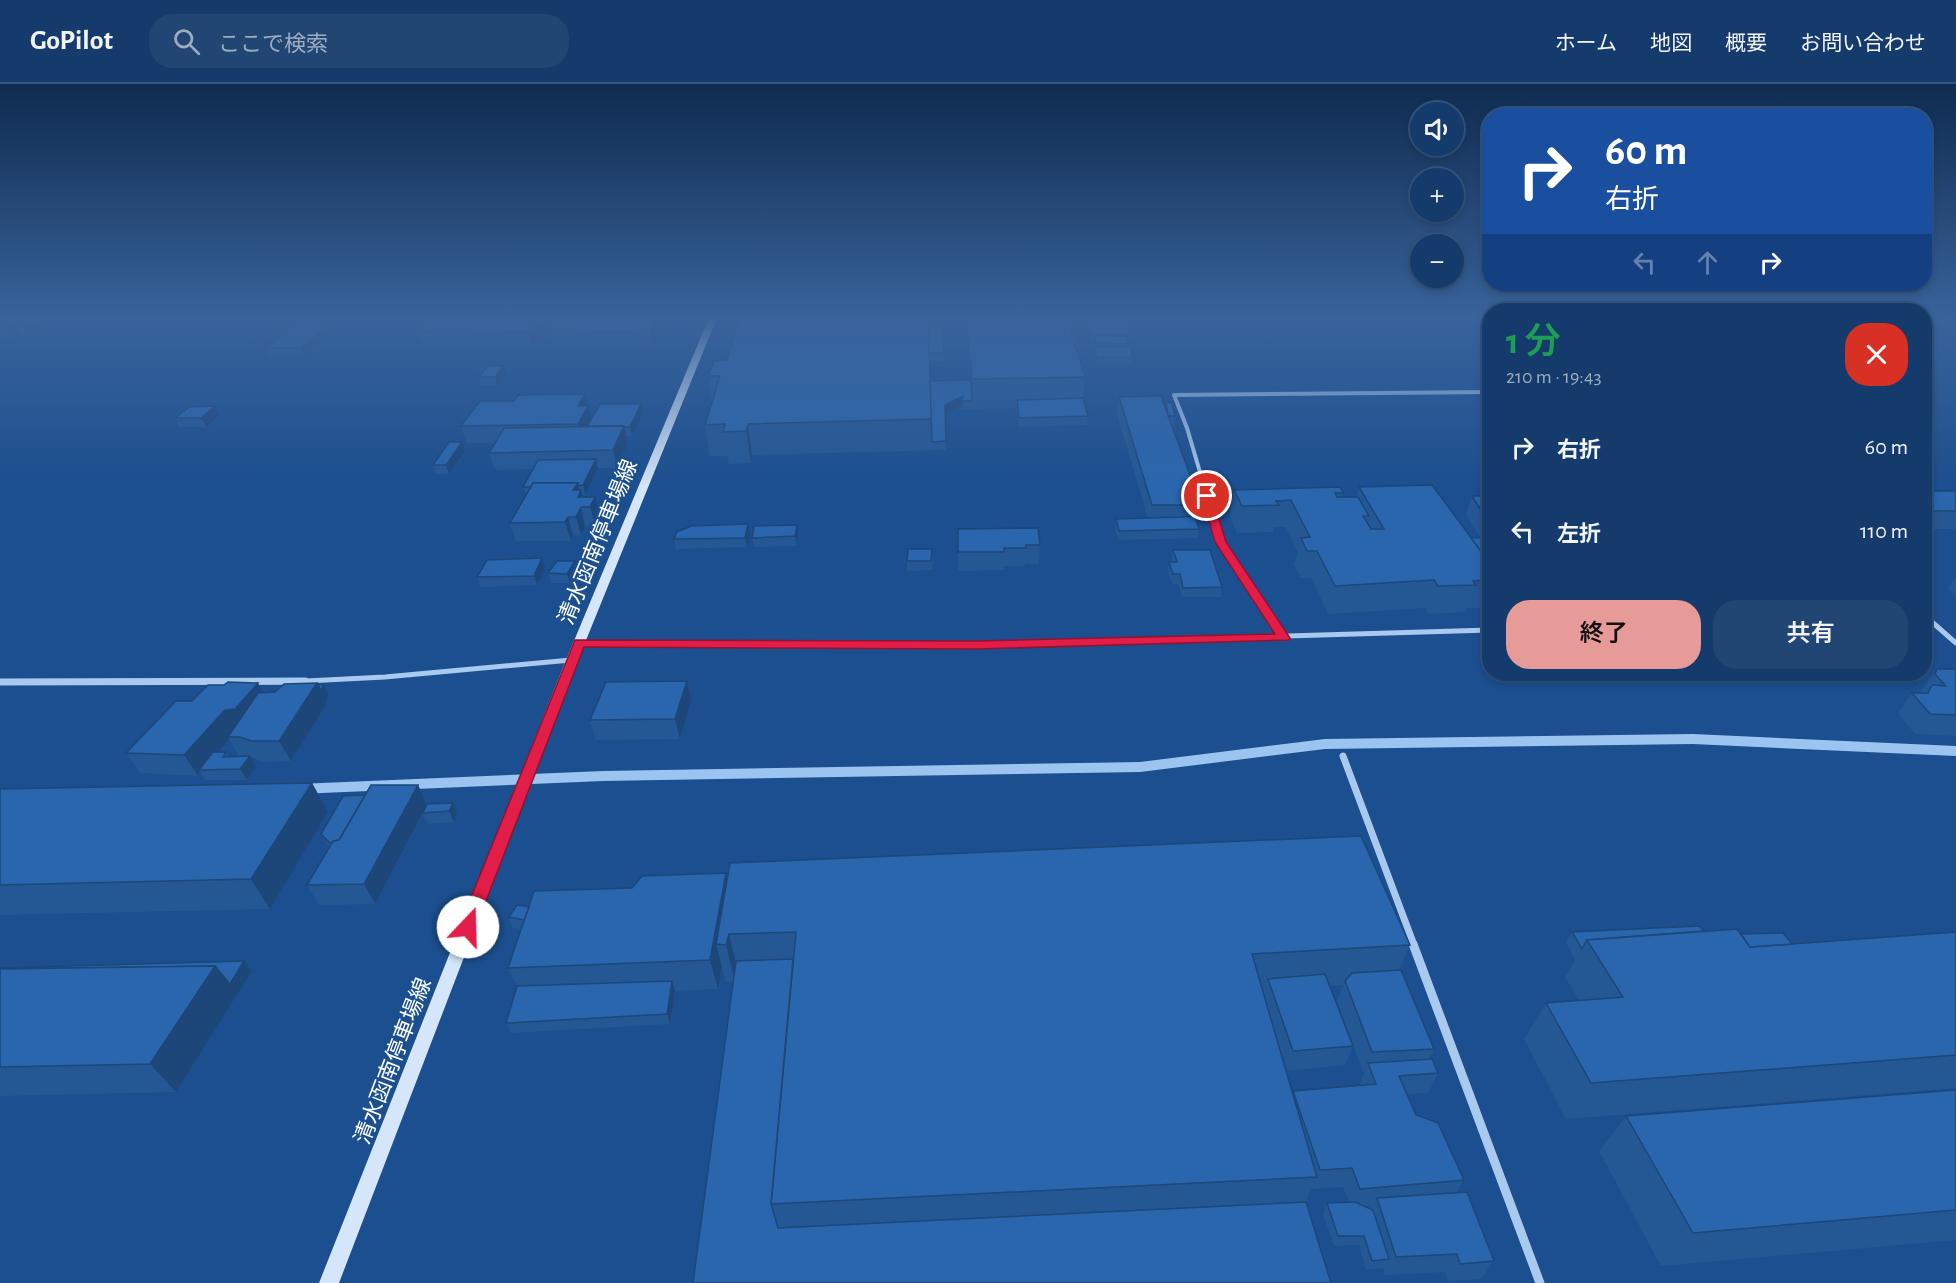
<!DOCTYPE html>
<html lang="ja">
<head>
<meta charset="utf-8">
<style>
  body { margin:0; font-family:"Alegreya Sans","Noto Sans JP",sans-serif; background:#214673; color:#f1f3f6; height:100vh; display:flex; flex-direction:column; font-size:22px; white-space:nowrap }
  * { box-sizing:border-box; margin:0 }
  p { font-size:20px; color:#9dadc1 }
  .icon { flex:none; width:33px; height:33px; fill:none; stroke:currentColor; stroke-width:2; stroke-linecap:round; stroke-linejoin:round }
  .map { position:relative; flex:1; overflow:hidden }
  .side { position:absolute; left:1482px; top:219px; width:450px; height:378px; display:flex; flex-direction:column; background:#143b6b; border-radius:24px; box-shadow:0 3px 9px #0003,0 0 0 2px #33557e }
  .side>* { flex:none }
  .guide { position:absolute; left:1482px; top:24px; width:450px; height:183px; border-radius:24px; box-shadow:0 3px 9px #0003,0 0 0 2px #33557e; background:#1a4fa0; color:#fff; overflow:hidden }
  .buttons { position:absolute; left:1410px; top:18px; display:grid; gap:12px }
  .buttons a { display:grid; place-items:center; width:54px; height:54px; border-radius:50%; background:#143b6b; box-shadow:0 3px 9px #0003,0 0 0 2px #33557e; font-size:30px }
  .pin { position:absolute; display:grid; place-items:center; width:51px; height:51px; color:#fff; margin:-26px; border:3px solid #fff; border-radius:50%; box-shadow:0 2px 6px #0007 }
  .me { position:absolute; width:66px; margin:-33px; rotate:21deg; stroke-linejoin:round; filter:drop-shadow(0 0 4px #0008) }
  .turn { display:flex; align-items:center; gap:21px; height:126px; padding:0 24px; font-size:27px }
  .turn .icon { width:78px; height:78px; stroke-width:2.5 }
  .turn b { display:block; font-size:42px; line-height:51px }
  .lanes { display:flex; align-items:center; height:57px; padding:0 24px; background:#0003; justify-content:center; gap:30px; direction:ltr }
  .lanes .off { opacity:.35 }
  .round { display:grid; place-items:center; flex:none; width:63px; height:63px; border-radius:24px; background:#214673 }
  .summary { display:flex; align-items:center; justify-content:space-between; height:102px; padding:0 24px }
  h1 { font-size:36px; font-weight:600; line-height:45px; color:#1e9e55 }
  .primary-button { display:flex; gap:12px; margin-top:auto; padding:12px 24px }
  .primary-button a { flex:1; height:69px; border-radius:24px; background:#e69b98; color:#111; font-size:24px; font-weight:600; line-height:69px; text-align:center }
  .primary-button a+a { background:#214673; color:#f1f3f6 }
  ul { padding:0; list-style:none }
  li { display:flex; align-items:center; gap:18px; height:84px; padding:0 24px }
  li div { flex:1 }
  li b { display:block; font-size:22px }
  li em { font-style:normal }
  header { display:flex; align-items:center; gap:36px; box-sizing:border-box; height:84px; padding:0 30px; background:#143b6b; border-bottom:2px solid #33557e }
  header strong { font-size:28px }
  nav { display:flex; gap:33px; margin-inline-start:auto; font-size:21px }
  .search { width:420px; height:54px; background:#214673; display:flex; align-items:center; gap:15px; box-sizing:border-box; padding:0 21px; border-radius:24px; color:#9dadc1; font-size:22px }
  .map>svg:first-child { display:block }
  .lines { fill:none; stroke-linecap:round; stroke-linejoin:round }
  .stream { fill:#9cc4f0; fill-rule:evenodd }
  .minor-far3 { stroke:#a9c9ee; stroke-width:4 }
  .minor-far2 { stroke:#a9c9ee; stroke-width:5 }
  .minor-far1 { stroke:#a9c9ee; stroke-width:7 }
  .minor { stroke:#a9c9ee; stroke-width:9 }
  .secondary { fill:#d6e6fa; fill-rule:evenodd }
  .wall { fill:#245895; fill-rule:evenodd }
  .shaded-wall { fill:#1d4779 }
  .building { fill:#2a66ad; stroke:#1d4779; stroke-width:1.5 }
  .route { fill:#e11d48; stroke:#92132f; stroke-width:1.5 }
  .labels { text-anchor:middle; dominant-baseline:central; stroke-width:6; stroke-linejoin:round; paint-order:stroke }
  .street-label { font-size:22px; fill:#fff; stroke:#1b4f8f }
</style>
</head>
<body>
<header>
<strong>GoPilot</strong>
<div class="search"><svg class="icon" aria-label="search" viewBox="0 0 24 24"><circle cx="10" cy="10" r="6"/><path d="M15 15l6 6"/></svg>ここで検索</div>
<nav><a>ホーム</a><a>地図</a><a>概要</a><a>お問い合わせ</a></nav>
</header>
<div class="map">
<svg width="1956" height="1199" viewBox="0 0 1956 1199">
  <rect width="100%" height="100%" fill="#1b4f8f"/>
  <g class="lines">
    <polygon class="stream" points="1693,650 1956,662 1956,672 1693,660 1325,665 1140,688 603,697 298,710 293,709 290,705 293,701 298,700 603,687 1140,678 1325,655"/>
    <polyline class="minor-far3" points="1202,395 1187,344 1174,311 1490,308"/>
    <g class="minor-far2">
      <polyline points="1201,393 1220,458 1284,553"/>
      <polyline points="1924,531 1956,559"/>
      <polyline points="579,559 977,561 1490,546"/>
      <polyline points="0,598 286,598 385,593 571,576"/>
    </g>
    <g class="minor-far1">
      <polyline points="0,598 305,597"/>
      <polyline points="1343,672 1414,861"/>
    </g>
    <polyline class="minor" points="1413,860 1540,1199"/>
    <polygon class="secondary" points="708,236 716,236 578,576 339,1199 319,1199 566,576"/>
  </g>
  <g class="wall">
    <polygon points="0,236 51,236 27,251 20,251 13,255 0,255"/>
    <polygon points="428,236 546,236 548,241 532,264 475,265 474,261 424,262 418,247"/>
    <polygon points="555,236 663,236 663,239 653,262 573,264 572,260 553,261 549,245"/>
    <polygon points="964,236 1070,236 1069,240 1072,248 1081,266 1081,274 1079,274 1085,293 1083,315 1088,332 1087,341 1019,343 1016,324 962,325 962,321 945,330 946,366 752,371 751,379 729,380 727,372 710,372 705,341 712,317 708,292 928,242 944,269 944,277 930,277 930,297 970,296"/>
    <polygon points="1095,236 1128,236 1129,251 1128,263 1132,273 1131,281 1095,281 1094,271 1095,259 1090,258 1089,248 1089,240 1095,240"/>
    <polygon points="328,241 331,249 304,272 269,272 266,264"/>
    <polygon points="506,291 497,301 481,301 479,293"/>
    <polygon points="585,310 591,334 643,328 632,352 626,352 628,359 617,384 598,384 585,411 583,411 583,413 600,431 595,441 585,442 581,451 573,452 571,457 516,457 510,439 526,411 523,403 533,385 495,386 489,369 495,359 467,359 461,342 514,317"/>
    <polygon points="1119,313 1165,324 1166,318 1175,332 1174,341 1172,341 1201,421 1198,439 1197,439 1199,445 1198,454 1118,456 1115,444 1116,435 1148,434 1117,330"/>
    <polygon points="219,331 206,343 179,343 175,334"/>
    <polygon points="465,367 449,390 436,390 433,381"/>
    <polygon points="1359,403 1471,454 1480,454 1466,430 1472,412 1490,412 1490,524 1467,524 1466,528 1429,530 1425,524 1328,530 1311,494 1301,494 1294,480 1298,467 1285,443 1274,443 1273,448 1237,449 1230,432 1234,406 1343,409 1342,413 1357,413"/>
    <rect x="1924" y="407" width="32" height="38"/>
    <polygon points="748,440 750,450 747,463 676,465 674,455"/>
    <polygon points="958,445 1040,461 1039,480 1025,480 1025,482 1004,482 1004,486 958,487"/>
    <polygon points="798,451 797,462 754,463 752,454"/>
    <polygon points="1173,466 1222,503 1221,513 1182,513 1178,500 1172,500 1168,488 1169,478 1173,478 1172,476"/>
    <polygon points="542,474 545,484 537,501 481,503 477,493"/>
    <polygon points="933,474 932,486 907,487 907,477"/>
    <polygon points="575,477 578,486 570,499 551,499 548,489"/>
    <polygon points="1954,495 1956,495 1956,512 1948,505"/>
    <polygon points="1937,585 1956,585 1956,652 1915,650 1898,629 1912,609 1921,609 1923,605"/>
    <path d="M318,601L329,611L326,616L327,619L291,677L263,678L252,673H250L256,683L247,696H205L200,688L198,692L140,689L126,669L192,617L264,608H275ZM229,655L239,672L229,673L226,668H218Z"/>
    <polygon points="691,617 680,655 596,656 590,636"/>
    <polygon points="312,699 328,728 270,825 0,831 0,705"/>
    <polygon points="418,701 427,720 453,719 457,729 454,738 428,740 423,730 375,820 319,821 307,801 329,763 321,750 365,711"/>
    <path d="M726,789L727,796L1410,861L1399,886L1434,965L1429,975L1438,989L1428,1009L1407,1010L1416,1031L1464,1096L1456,1109L1494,1177L1481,1195L1448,1197L1445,1188L1385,1191L1383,1184L1366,1186L1359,1161L1334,1162L1323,1129L1327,1119L1349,1118L1343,1103L1311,1105L1306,1118L693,1199L733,898L725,897L722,883L718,905L675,907L670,940L511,949L506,939L517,902L508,884L521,845L513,844L509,833L529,823L632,804ZM1343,901L1337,917L1363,988H1365L1360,999L1361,1001L1293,1007L1292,1009L1287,987L1345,981L1353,962L1330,902Z"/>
    <polygon points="1704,847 1741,850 1792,860 1956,848 1956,1004 1566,1035 1524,955 1546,919 1579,916 1565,893 1575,876 1566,858 1572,848"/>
    <polygon points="0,884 252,887 176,1008 0,1012"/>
    <polygon points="1956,1006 1956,1156 1661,1182 1599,1067 1626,1032"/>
  </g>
  <g class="shaded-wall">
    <polygon points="10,236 12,236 20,251 13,255 3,240"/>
    <polygon points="19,236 51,236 27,251"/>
    <polygon points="537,236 546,236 548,241 532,264 528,248"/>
    <polygon points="654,236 663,236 663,239 653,262 650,247"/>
    <polygon points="328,241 331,249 304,272 301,264"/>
    <polygon points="504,282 506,291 497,301 495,293"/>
    <polygon points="585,310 593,339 583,358 578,340 578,322"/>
    <polygon points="963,312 962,321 945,330 946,366 945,321"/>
    <polygon points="641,320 643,328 632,352 630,343"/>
    <polygon points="215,322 219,331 206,343 201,334"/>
    <polygon points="748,340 752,371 751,379 746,347"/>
    <polygon points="624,342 628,359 617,384 613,366"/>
    <polygon points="462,358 465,367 449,390 446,381"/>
    <polygon points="596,375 598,384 585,411 583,401"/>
    <polygon points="578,399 580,408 581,406 586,423 573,406"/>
    <polygon points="595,413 600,431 595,441 590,423"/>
    <polygon points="581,423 585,442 581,451 576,433"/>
    <polygon points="568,433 573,452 571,457 565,438"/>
    <polygon points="748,440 750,450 747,463 745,454"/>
    <polygon points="797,441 798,451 797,462 795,452"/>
    <polygon points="542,474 545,484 537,501 534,492"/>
    <polygon points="575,477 578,486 570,499 567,490"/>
    <polygon points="687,597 691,617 680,655 675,635"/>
    <polygon points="258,599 269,618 228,653 229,655 203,686 199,686 200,688 198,692 184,671 225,626"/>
    <polygon points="317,599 321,606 324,600 329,611 326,616 327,619 291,677 279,657"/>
    <polygon points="250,672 256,683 247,696 240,685"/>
    <polygon points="312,699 328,728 270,825 251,795"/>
    <polygon points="418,701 427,721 375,820 364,800"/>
    <polygon points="453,719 457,729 454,738 449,727"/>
    <polygon points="726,789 732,819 716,860 722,883 718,905 710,876"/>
    <polygon points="729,850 738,887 735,898 726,861"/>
    <polygon points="244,877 252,887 176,1008 150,980 215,882"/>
    <polygon points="672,897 675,907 670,940 667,930"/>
  </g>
  <g class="building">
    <polygon points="0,236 10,236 3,240 0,240"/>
    <polygon points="428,236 537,236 528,248 470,249 473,246 418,247"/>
    <polygon points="555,236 654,236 650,247 569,249 572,244 549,245"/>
    <polygon points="739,236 928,236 932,335 748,340 746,347 723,348 725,340 705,341 720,292 708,292 714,277 727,276"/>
    <polygon points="966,236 1068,236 1085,293 972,295"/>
    <rect x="1096" y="236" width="32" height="2"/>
    <polygon points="1089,240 1127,240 1129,251 1091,251"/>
    <polygon points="295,241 328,241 301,264 266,264"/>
    <polygon points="928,242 942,242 944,269 929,269"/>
    <polygon points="1072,248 1075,248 1081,266 1077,266"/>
    <polygon points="1095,252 1127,252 1128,260 1095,259"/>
    <polygon points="1095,263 1130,263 1132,273 1096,273"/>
    <polygon points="488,282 504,282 495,293 479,293"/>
    <polygon points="971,296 972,317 962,317 963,312 945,321 946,357 932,358 930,297"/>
    <polygon points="585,310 578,322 588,322 578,340 461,342 480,317 514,317 518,311"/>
    <polygon points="1161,312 1201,421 1152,421 1119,313"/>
    <polygon points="1083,314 1088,332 1019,334 1017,316"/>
    <polygon points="1166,318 1172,319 1175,332 1168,332"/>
    <polygon points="600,320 641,320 630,343 624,343 624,342 587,342"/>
    <polygon points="215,322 201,334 175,334 189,323"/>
    <polygon points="624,342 613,366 489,369 504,344"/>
    <polygon points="449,358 462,358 446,381 433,381"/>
    <polygon points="596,375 583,401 578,402 578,399 533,399 531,403 523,403 538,376"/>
    <polygon points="533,399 578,399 573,406 581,406 578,413 595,413 590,423 581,423 576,433 568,433 565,438 510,439"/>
    <polygon points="1432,401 1490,479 1490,496 1473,497 1476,501 1438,502 1434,496 1335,502 1317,467 1307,467 1301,454 1310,453 1291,416 1276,417 1279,421 1242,422 1234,406 1340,403 1343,409 1335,409 1337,413 1358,413 1369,432 1363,432 1371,445 1384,445 1359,403"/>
    <rect x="1924" y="407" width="32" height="20"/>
    <polygon points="1472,412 1490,412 1490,437 1488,437"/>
    <polygon points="1195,432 1199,445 1119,447 1116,435 1180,433"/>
    <polygon points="748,440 745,454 674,455 677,448 691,442"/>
    <polygon points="797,441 795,452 752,454 754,442"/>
    <polygon points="1038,444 1040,461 1026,461 1026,464 1004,464 1004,468 958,468 958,445"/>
    <polygon points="1490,453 1490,479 1471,454"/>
    <polygon points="908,465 932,465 931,477 907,477"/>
    <polygon points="1173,466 1210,466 1222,503 1183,504 1180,490 1173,490 1169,478 1177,478"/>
    <polygon points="542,474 534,492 477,493 487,476"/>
    <polygon points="557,477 575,477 567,490 548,489"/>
    <polygon points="1937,585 1956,585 1956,631 1930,630 1912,609 1928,609 1932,601 1946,602 1935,590"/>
    <polygon points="687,597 675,635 590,636 606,598"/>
    <polygon points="228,598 258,599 235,625 225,626 184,671 126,669 176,617 192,617 208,601 224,601"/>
    <polygon points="317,599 279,657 251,657 240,653 228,653 258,609 275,608 284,600"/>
    <polygon points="324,600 321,606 318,601"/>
    <polygon points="213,668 226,668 223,673 250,672 240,685 199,686"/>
    <polygon points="312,699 251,795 0,801 0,705"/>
    <polygon points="371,701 418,701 364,800 307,801 333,757 339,756"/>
    <polygon points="365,711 339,756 333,757 331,760 321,750 343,712"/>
    <polygon points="453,719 449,727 423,729 427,720"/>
    <polygon points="1361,752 1410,861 1252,870 1317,1093 771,1120 796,848 729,850 726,861 716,860 730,779"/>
    <polygon points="726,789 710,876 508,884 534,807 632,804 642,792"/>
    <polygon points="517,821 529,823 524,836 509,833"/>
    <polygon points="1699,842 1704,847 1587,856 1582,865 1572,848"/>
    <polygon points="1737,845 1750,863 1956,848 1956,971 1591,999 1546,919 1623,913 1587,856"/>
    <polygon points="1783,849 1792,860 1750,863 1741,850"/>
    <polygon points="793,875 771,1120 778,1144 1306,1118 1331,1199 693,1199 736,877"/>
    <polygon points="244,877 230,900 215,882 0,885 0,884"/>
    <polygon points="215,882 150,980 0,983 0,885"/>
    <polygon points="1401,886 1434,965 1372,968 1345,897 1352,889"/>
    <polygon points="1325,890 1353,962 1293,967 1268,895"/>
    <polygon points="672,897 667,930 506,939 517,902"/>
    <polygon points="1432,975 1438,989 1399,992 1416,1031 1438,1039 1464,1096 1360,1105 1352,1084 1320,1086 1293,1007 1376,1000 1368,979"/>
    <polygon points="1956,1006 1956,1126 1693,1149 1626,1032"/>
    <polygon points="1467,1108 1494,1177 1460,1180 1457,1170 1396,1173 1377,1114"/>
    <polygon points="1355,1118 1373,1126 1389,1175 1372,1177 1364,1152 1338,1152 1327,1119"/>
  </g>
  <linearGradient id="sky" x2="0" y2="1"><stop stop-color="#0f2b4f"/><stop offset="0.58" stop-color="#39639b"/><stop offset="1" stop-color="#39639b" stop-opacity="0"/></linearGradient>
  <rect width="1956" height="404" fill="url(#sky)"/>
  <polygon class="route" points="1207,409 1212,412 1226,458 1290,554 1289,556 977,565 584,563 476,843 474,848 468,850 462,848 459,843 575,556 977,557 1275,550 1215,458 1202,412"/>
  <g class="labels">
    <g class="street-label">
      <text transform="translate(598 458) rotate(-68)">清水函南停車場線</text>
      <text transform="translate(393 977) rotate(-69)">清水函南停車場線</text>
    </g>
  </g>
</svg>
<div class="buttons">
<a><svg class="icon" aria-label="sound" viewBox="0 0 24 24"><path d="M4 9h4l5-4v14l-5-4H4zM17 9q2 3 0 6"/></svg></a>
<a>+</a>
<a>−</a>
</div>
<div class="pin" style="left:1207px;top:412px;background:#d93025"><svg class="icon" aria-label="arrive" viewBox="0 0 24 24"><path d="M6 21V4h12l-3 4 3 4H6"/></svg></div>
<svg class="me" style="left:468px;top:843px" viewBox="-20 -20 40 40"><circle r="19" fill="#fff"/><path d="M0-13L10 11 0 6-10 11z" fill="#e11d48"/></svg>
<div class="guide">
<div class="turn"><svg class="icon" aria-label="right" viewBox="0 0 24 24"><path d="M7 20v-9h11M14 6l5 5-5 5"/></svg><div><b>60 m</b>右折</div></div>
<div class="lanes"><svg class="icon off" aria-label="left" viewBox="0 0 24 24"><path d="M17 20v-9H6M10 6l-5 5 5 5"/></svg><svg class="icon off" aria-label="ahead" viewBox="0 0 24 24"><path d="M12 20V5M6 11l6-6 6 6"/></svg><svg class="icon" aria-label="right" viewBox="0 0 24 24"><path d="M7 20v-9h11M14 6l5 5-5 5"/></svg></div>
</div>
<section class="side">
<div class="summary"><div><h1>1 分</h1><p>210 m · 19:43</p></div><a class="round" style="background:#d93025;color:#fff"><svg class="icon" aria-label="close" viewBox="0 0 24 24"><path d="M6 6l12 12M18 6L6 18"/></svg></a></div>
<ul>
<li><svg class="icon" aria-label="right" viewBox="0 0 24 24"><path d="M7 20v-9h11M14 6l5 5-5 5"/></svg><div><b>右折</b></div><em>60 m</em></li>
<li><svg class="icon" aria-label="left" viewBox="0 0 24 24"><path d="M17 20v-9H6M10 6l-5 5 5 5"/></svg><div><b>左折</b></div><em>110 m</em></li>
</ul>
<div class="primary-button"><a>終了</a><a>共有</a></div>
</section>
</div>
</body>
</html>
